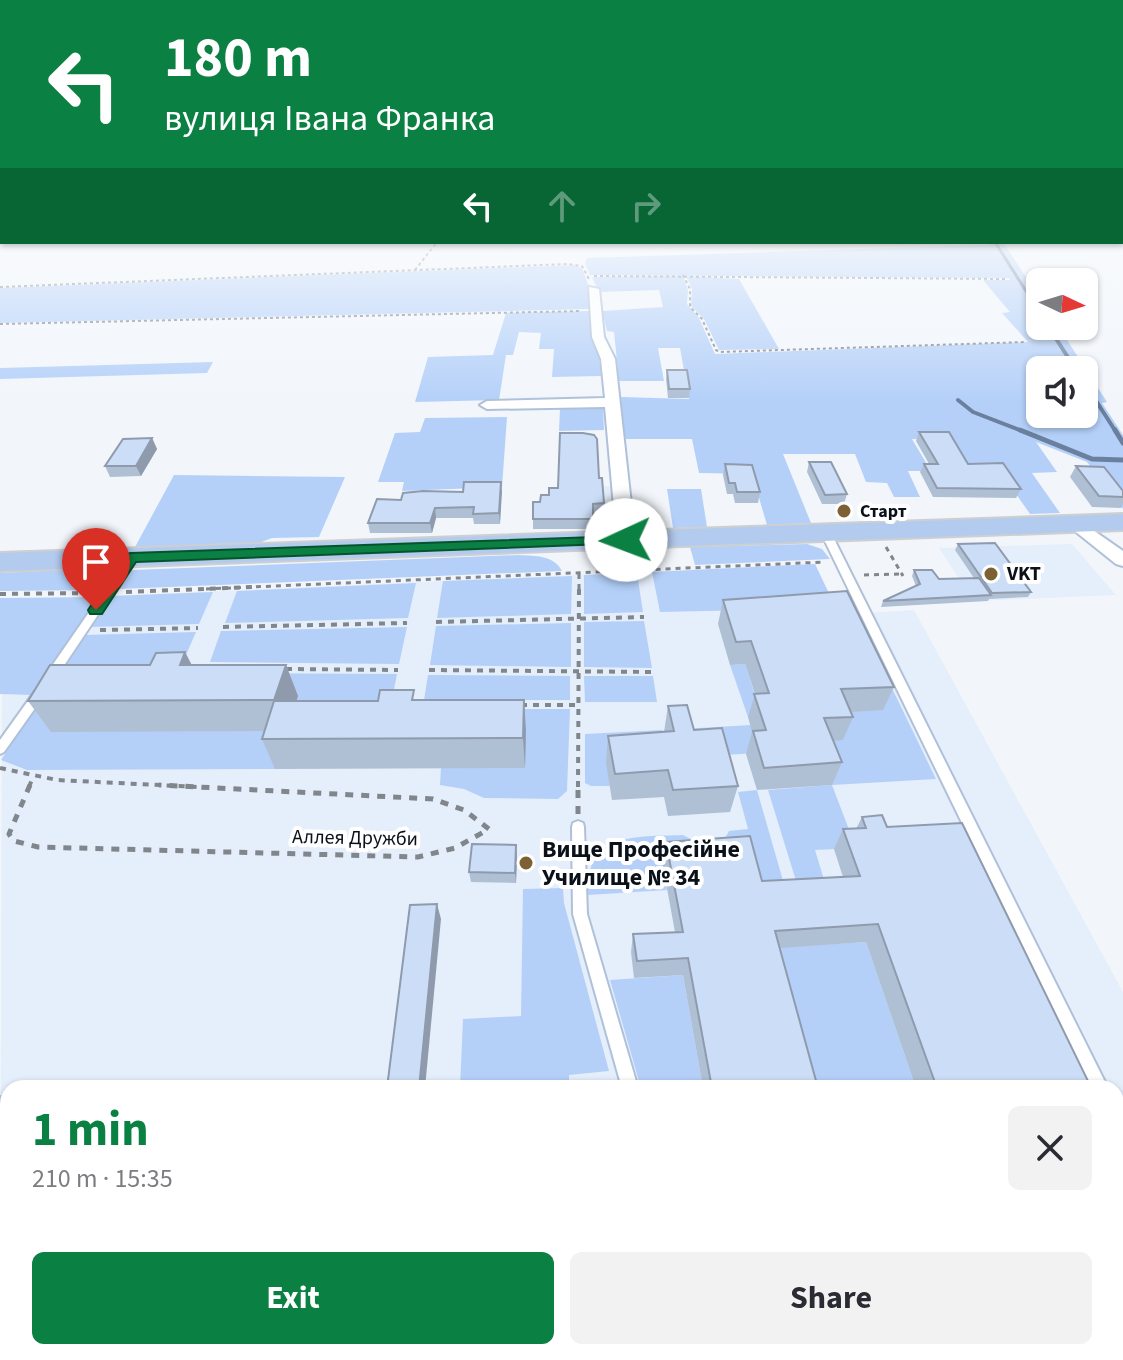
<!DOCTYPE html>
<html lang="en">
<head>
<meta charset="utf-8">
<style>
  body { margin:0; font-family:"Source Sans 3",sans-serif; background:#f2f2f3; color:#2b2b33; height:100vh; display:flex; flex-direction:column; font-size:30px; white-space:nowrap }
  * { box-sizing:border-box; margin:0 }
  p { font-size:26px; color:#7c7c81 }
  .icon { flex:none; width:44px; height:44px; fill:none; stroke:currentColor; stroke-width:2; stroke-linecap:round; stroke-linejoin:round }
  .map { position:relative; flex:1; overflow:hidden }
  .sheet { position:absolute; left:0px; top:1080px; width:1124px; height:280px; display:flex; flex-direction:column; background:#fff; border-radius:24px 24px 0 0; box-shadow:0 2px 6px #0004 }
  .sheet>* { flex:none }
  .top-card { position:absolute; left:0px; top:0px; width:1124px; height:244px; box-shadow:0 2px 6px #0004; background:#0b8043; color:#fff; overflow:hidden }
  .needle { width:52px; rotate:94deg }
  .tools { position:absolute; left:1026px; top:268px; display:grid; gap:16px }
  .tools a { display:grid; place-items:center; width:72px; height:72px; border-radius:12px; background:#fff; box-shadow:0 2px 6px #0004; font-size:40px }
  .pin { position:absolute; display:grid; place-items:center; width:68px; height:68px; color:#fff; margin:-82px -34px; border-radius:50% 50% 50% 0; rotate:-45deg; box-shadow:0 0 8px #0007 }
  .pin .icon { rotate:45deg }
  .me { position:absolute; width:88px; margin:-44px; rotate:268deg; stroke-linejoin:round; filter:drop-shadow(0 0 6px #0008) }
  .turn { display:flex; align-items:center; gap:28px; height:168px; padding:0 32px; font-size:36px }
  .turn .icon { width:104px; height:104px; stroke-width:2.5 }
  .turn b { display:block; font-size:56px; line-height:68px }
  .lanes { display:flex; align-items:center; height:76px; padding:0 32px; background:#0003; justify-content:center; gap:40px; direction:ltr }
  .lanes .off { opacity:.35 }
  .round { display:grid; place-items:center; flex:none; width:84px; height:84px; border-radius:12px; background:#f2f2f3 }
  .head { display:flex; align-items:center; justify-content:space-between; height:136px; padding:0 32px }
  h1 { font-size:48px; font-weight:700; line-height:60px; color:#0b8043 }
  .cta { display:flex; gap:16px; margin-top:auto; padding:16px 32px }
  .cta a { flex:1; height:92px; border-radius:12px; background:#0b8043; color:#fff; font-size:32px; font-weight:700; line-height:92px; text-align:center }
  .cta a+a { background:#f2f2f3; color:#2b2b33 }
  .map>svg:first-child { display:block }
  .built { fill:#e5eefb; fill-rule:evenodd }
  .green { fill:#b4d0f9; fill-rule:evenodd }
  .lines { fill:none; stroke-linecap:round; stroke-linejoin:round }
  .stream-far2 { stroke:#6a809e; stroke-width:3 }
  .stream-far1 { stroke:#6a809e; stroke-width:4 }
  .stream { stroke:#6a809e; stroke-width:5 }
  .lane-casing { stroke:#afc0d9; stroke-width:4 }
  .street-casing { stroke:#afc0d9; stroke-width:4 }
  .primary-casing { stroke:#cecfd1; stroke-width:4 }
  .path-far3 { stroke:#81868d; stroke-width:2; stroke-dasharray:3 3; stroke-linecap:butt }
  .path-far2 { stroke:#81868d; stroke-width:3; stroke-dasharray:5 5; stroke-linecap:butt }
  .path-far1 { stroke:#81868d; stroke-width:4; stroke-dasharray:6 6; stroke-linecap:butt }
  .path { stroke:#81868d; stroke-width:5; stroke-dasharray:8 8; stroke-linecap:butt }
  .lane { fill:#fff; fill-rule:evenodd }
  .street { fill:#fff; fill-rule:evenodd }
  .primary { fill:#b3cbee; fill-rule:evenodd }
  .wall { fill:#afbfd4 }
  .shaded-wall { fill:#8f9bad }
  .building { fill:#ccdef7; stroke:#8f9bad; stroke-width:2 }
  .route { fill:#0b8043; stroke:#07532c; stroke-width:2 }
  .poi-dot { fill:#7d6134; stroke:#fff; stroke-width:3 }
  .labels { text-anchor:middle; dominant-baseline:central; stroke-width:8; stroke-linejoin:round; paint-order:stroke }
  .far-poi-label { font-size:18px; font-weight:bold; fill:#0b1119; stroke:#fff; text-anchor:start }
  .poi-label { font-size:20px; font-weight:bold; fill:#0b1119; stroke:#fff; text-anchor:start }
  .street-label { font-size:20px; fill:#0b1119; stroke:#fff }
  .near-poi-label { font-size:24px; font-weight:bold; fill:#0b1119; stroke:#fff; text-anchor:start }
</style>
</head>
<body>
<div class="map">
<svg width="1123" height="1360" viewBox="0 0 1123 1360">
  <rect width="100%" height="100%" fill="#f2f6fb"/>
  <g class="built">
    <polygon points="560,485 611,486 615,529 561,529"/>
    <polygon points="1072,544 1116,595 974,601 939,548"/>
    <path d="M815,564L839,615L914,610L1123,992V1360H0L2,694L44,696L111,596ZM8,1088H1116V1352H8Z"/>
  </g>
  <g class="green">
    <path d="M988,242H1003L1040,299V326H1058L1107,402L1102,403L1123,435V509L1087,462L1036,442L1057,472L1032,473L1060,513L1030,514L1000,471H968L947,440L912,439L931,471H908L920,497H894L887,483L866,482L855,454H783L811,523L767,525L752,474L699,473L692,439H625L621,397L689,399L680,348H658L664,381H619L614,332L607,331L602,311L663,307L659,290L599,292L592,277L683,276L688,290L687,304L699,318L715,354L1028,342L1002,313L1010,312L983,280H1010L1009,278L590,275L585,263L587,258L989,245ZM1040,370H1084V414H1040Z"/>
    <polygon points="574,265 582,268 588,284 589,309 0,323 0,288"/>
    <polygon points="686,276 739,279 779,349 719,350 704,319 691,306 692,289"/>
    <polygon points="589,311 591,338 599,357 601,376 552,377 554,349 539,349 541,333 519,332 513,355 506,355 499,400 415,402 428,357 493,355 506,313"/>
    <polygon points="213,362 207,373 0,379 0,368"/>
    <polygon points="603,407 604,430 559,431 560,408"/>
    <polygon points="507,417 502,487 402,491 404,482 378,482 395,433 420,432 425,418"/>
    <polygon points="174,475 345,477 319,537 272,538 259,543 135,547"/>
    <polygon points="667,489 701,489 707,527 673,528"/>
    <polygon points="807,544 822,549 830,559 695,565 690,547"/>
    <path d="M519,555C536,556 554,555 562,571L119,589L132,570Z"/>
    <polygon points="815,564 836,608 660,612 652,572"/>
    <polygon points="103,568 112,571 101,590 0,591 0,573"/>
    <polygon points="637,573 643,612 584,614 584,575"/>
    <polygon points="572,576 571,614 437,618 443,581"/>
    <polygon points="416,583 408,618 225,623 237,591"/>
    <polygon points="213,592 199,624 90,627 111,596"/>
    <polygon points="98,597 30,695 0,694 0,598"/>
    <polygon points="856,614 936,779 832,785 856,848 815,850 829,896 801,897 768,790 831,785 799,742 842,739"/>
    <polygon points="644,621 652,668 584,667 584,622"/>
    <polygon points="571,623 571,667 430,665 436,626"/>
    <polygon points="407,627 399,664 210,662 221,631"/>
    <polygon points="196,632 168,696 205,673 397,674 386,731 287,731 275,769 27,770 1,760 85,635"/>
    <polygon points="745,664 762,717 748,717 730,665"/>
    <polygon points="428,675 570,676 570,700 424,700"/>
    <polygon points="584,676 653,676 657,702 585,702"/>
    <polygon points="422,709 570,709 567,791 558,799 484,798 464,789 440,785 441,768"/>
    <polygon points="751,725 759,753 688,757 682,729"/>
    <polygon points="662,730 669,759 607,763 610,786 591,786 585,783 585,734"/>
    <polygon points="757,790 788,898 755,900 722,844 729,831 748,829 738,792"/>
    <path d="M683,835L698,843L663,861L667,890L588,895C585,831 636,837 683,835Z"/>
    <polygon points="563,888 564,903 609,1071 569,1075 569,1088 460,1088 463,1019 521,1016 523,889"/>
    <polygon points="866,942 916,1088 803,1088 767,948"/>
    <polygon points="683,975 703,1088 641,1088 610,980"/>
    <polygon points="0,1095 8,1095 8,1352 257,1352 256,1360 0,1360"/>
    <polygon points="1116,1198 1123,1199 1123,1360 1079,1360 1076,1352 1116,1352"/>
    <polygon points="748,1352 964,1352 966,1360 749,1360"/>
  </g>
  <g class="lines">
    <polyline class="stream-far2" points="995,242 1038,310"/>
    <g class="stream-far1">
      <polyline points="1037,308 1040,313"/>
      <polyline points="1048,326 1076,370"/>
      <polyline points="1084,382 1116,432"/>
      <polyline points="958,400 973,412 1025,432"/>
    </g>
    <g class="stream">
      <polyline points="1020,430 1092,459 1123,460"/>
      <polyline points="1115,430 1123,443"/>
    </g>
    <g class="lane-casing">
      <g id="lane">
        <polygon points="826,530 831,533 1108,1088 1091,1088 821,533"/>
        <polygon points="131,555 136,558 55,679 47,679 46,676 47,673 128,556"/>
        <polygon points="39,690 43,691 45,694 43,697 4,752 0,754 0,740 35,691"/>
        <polygon points="578,821 583,823 584,827 587,914 638,1088 622,1088 573,914 572,827 573,823"/>
        <polygon points="1116,1113 1123,1117 1123,1144 1116,1139"/>
        <polygon points="1123,1170 1123,1188 1116,1189 1116,1171"/>
        <polygon points="696,1352 716,1352 719,1360 699,1360"/>
        <polygon points="721,1352 741,1352 742,1360 722,1360"/>
      </g>
    </g>
    <g class="street-casing">
      <g id="street">
        <polygon points="589,287 599,289 604,337 615,359 635,540 626,546 617,540 605,407 487,409 480,405 487,401 605,398 601,359 592,337"/>
        <polygon points="1077,519 1123,551 1123,566 1116,564 1071,528 1068,524"/>
      </g>
    </g>
    <g class="primary-casing">
      <polygon id="primary" points="1123,514 1123,530 0,571 0,553"/>
    </g>
    <g class="path-far3">
      <polyline points="415,270 437,242"/>
      <polyline points="683,275 690,289 690,307 702,319 716,350 720,352 1026,342"/>
      <polyline points="594,276 1007,279"/>
      <polyline points="0,287 567,264 582,266 589,279"/>
      <polyline points="0,324 581,311"/>
    </g>
    <g class="path-far2">
      <polyline points="886,547 903,576"/>
      <polyline points="864,575 901,574"/>
      <polyline points="206,589 825,562"/>
      <polyline points="579,589 579,573"/>
    </g>
    <g class="path-far1">
      <polyline points="126,592 253,587"/>
      <polyline points="0,594 90,593"/>
      <polyline points="436,622 644,617"/>
      <polyline points="223,627 407,623"/>
      <polyline points="100,630 198,628"/>
      <polyline points="286,669 398,670"/>
      <polyline points="429,670 653,672"/>
      <polyline points="521,705 578,705"/>
      <polyline points="0,768 57,780 199,787"/>
      <polyline points="29,787 33,777"/>
      <polyline points="578,787 579,587"/>
    </g>
    <g class="path">
      <polyline points="30,785 9,834 14,841 38,847 418,857 455,848 489,829 464,810 433,799 159,785"/>
      <polyline points="578,814 578,785"/>
    </g>
    <use href="#lane" class="lane"/>
    <use href="#street" class="street"/>
    <use href="#primary" class="primary"/>
  </g>
  <g class="wall">
    <polygon points="667,370 690,389 689,398 668,398 666,379"/>
    <polygon points="919,432 968,464 1021,489 1016,498 933,497 920,472 924,464 929,464 916,441"/>
    <polygon points="152,438 157,449 141,476 110,477 105,466"/>
    <polygon points="809,462 847,494 844,504 822,504 807,472"/>
    <polygon points="725,464 760,492 758,503 735,503 733,494 727,494 723,475"/>
    <polygon points="1076,466 1123,491 1123,504 1121,508 1092,507 1070,477"/>
    <polygon points="599,478 604,503 604,514 593,514 593,529 533,529 533,519 540,502 558,488"/>
    <polygon points="501,482 500,524 474,524 473,518 436,518 432,533 370,533 368,523 401,500 463,492"/>
    <polygon points="958,544 1031,592 1028,597 989,599 988,601 881,607 883,601 916,586 912,576 914,570 939,579 974,578 955,550"/>
    <polygon points="723,600 894,687 883,710 850,712 853,717 843,740 833,741 842,762 832,785 757,790 746,754 752,732 748,717 755,694 745,664 730,665 718,624"/>
    <polygon points="185,652 192,665 286,665 298,696 296,701 416,700 526,730 525,768 275,769 262,739 264,731 51,732 28,701 150,665"/>
    <polygon points="668,706 694,730 738,786 730,812 668,816 664,797 612,800 606,763 608,736 664,732"/>
    <polygon points="862,817 887,827 1089,1083 1080,1088 916,1088 866,942 780,948 818,1088 703,1088 683,975 634,978 631,952 633,934 675,932 662,861 666,842 762,881 843,877 834,849 843,829 856,829"/>
    <polygon points="517,855 516,883 471,882 469,872"/>
    <polygon points="987,1352 1065,1352 1068,1360 990,1360"/>
  </g>
  <g class="shaded-wall">
    <polygon points="152,438 157,449 141,476 136,466"/>
    <polygon points="501,482 502,492 500,524 499,513"/>
    <polygon points="435,508 436,518 432,533 430,523"/>
    <polygon points="185,652 201,684 180,665"/>
    <polygon points="286,665 298,696 287,731 274,700"/>
    <polygon points="524,700 526,730 525,768 523,738"/>
    <polygon points="516,845 517,855 516,883 515,873"/>
    <polygon points="437,904 441,919 425,1088 419,1088"/>
  </g>
  <g class="building">
    <polygon points="667,370 687,370 690,389 669,389"/>
    <polygon points="919,432 949,432 968,464 1003,463 1021,489 937,488 924,464 938,464"/>
    <polygon points="560,433 583,433 594,435 597,439 599,478 602,478 604,503 593,504 593,519 533,519 533,502 540,502 541,495 549,495 549,488 558,488"/>
    <polygon points="152,438 136,466 105,466 123,439"/>
    <polygon points="809,462 831,462 847,494 825,495"/>
    <polygon points="725,464 752,465 760,492 737,492 735,483 729,483"/>
    <polygon points="1076,466 1104,467 1123,491 1123,497 1099,496"/>
    <polygon points="464,482 501,482 499,513 473,514 474,507 435,508 430,523 368,523 377,499 401,500 403,493 423,491 463,492"/>
    <polygon points="995,543 1031,592 992,593 958,544"/>
    <polygon points="914,570 932,570 939,579 979,578 991,595 883,601 920,584"/>
    <polygon points="847,591 894,687 841,689 853,717 824,718 842,762 764,768 753,731 766,730 754,694 769,693 751,641 736,642 723,600"/>
    <polygon points="185,652 180,665 286,665 274,700 28,701 50,665 150,665 156,653"/>
    <polygon points="380,690 414,690 412,700 524,700 523,738 262,739 274,701 378,701"/>
    <polygon points="687,705 694,730 722,728 738,786 673,790 668,770 615,774 608,736 674,731 668,706"/>
    <polygon points="882,815 887,827 962,823 1089,1083 1017,1088 937,1088 878,924 775,931 818,1088 712,1088 688,958 637,961 633,934 683,932 666,842 750,836 762,881 860,876 843,829 866,828 862,817"/>
    <polygon points="472,844 516,845 515,873 469,872"/>
    <polygon points="437,904 419,1088 387,1088 410,905"/>
    <polygon points="1006,1352 1065,1352 1068,1360 1009,1360"/>
  </g>
  <linearGradient id="sky" x2="0" y2="1"><stop stop-color="#85b2e1"/><stop offset="0.53" stop-color="#f9fbfd"/><stop offset="1" stop-color="#f9fbfd" stop-opacity="0"/></linearGradient>
  <rect width="1123" height="403" fill="url(#sky)"/>
  <polygon class="route" points="626,536 631,537 631,543 136,562 102,614 90,614 88,610 125,554 131,553"/>
  <g class="poi-dot">
    <circle cx="844" cy="511" r="8"/>
    <circle cx="991" cy="574" r="8"/>
    <circle cx="526" cy="863" r="8"/>
  </g>
  <g class="labels">
    <g class="far-poi-label">
      <text x="860" y="511">Старт</text>
    </g>
    <g class="poi-label">
      <text x="1007" y="574">VKT</text>
    </g>
    <g class="street-label">
      <text transform="translate(355 838) rotate(1)">Аллея Дружби</text>
    </g>
    <g class="near-poi-label">
      <text x="542" y="849">Вище Професійне<tspan x="542" dy="28">Училище № 34</tspan></text>
    </g>
  </g>
</svg>
<div class="tools">
<a><svg class="needle" viewBox="-14 -14 28 28"><path d="M0-13l5 13h-10z" fill="#e53935"/><path d="M0 13l5-13h-10z" fill="#7c7c81"/></svg></a>
<a><svg class="icon" aria-label="sound" viewBox="0 0 24 24"><path d="M4 9h4l5-4v14l-5-4H4zM17 9q2 3 0 6"/></svg></a>
</div>
<div class="pin" style="left:96px;top:610px;background:#d93025"><svg class="icon" aria-label="arrive" viewBox="0 0 24 24"><path d="M6 21V4h12l-3 4 3 4H6"/></svg></div>
<svg class="me" style="left:626px;top:540px" viewBox="-20 -20 40 40"><circle r="19" fill="#fff"/><path d="M0-13L10 11 0 6-10 11z" fill="#0b8043"/></svg>
<div class="top-card">
<div class="turn"><svg class="icon" aria-label="left" viewBox="0 0 24 24"><path d="M17 20v-9H6M10 6l-5 5 5 5"/></svg><div><b>180 m</b>вулиця Івана Франка</div></div>
<div class="lanes"><svg class="icon" aria-label="left" viewBox="0 0 24 24"><path d="M17 20v-9H6M10 6l-5 5 5 5"/></svg><svg class="icon off" aria-label="ahead" viewBox="0 0 24 24"><path d="M12 20V5M6 11l6-6 6 6"/></svg><svg class="icon off" aria-label="right" viewBox="0 0 24 24"><path d="M7 20v-9h11M14 6l5 5-5 5"/></svg></div>
</div>
<section class="sheet">
<div class="head"><div><h1>1 min</h1><p>210 m · 15:35</p></div><a class="round"><svg class="icon" aria-label="close" viewBox="0 0 24 24"><path d="M6 6l12 12M18 6L6 18"/></svg></a></div>
<div class="cta"><a>Exit</a><a>Share</a></div>
</section>
</div>
</body>
</html>
